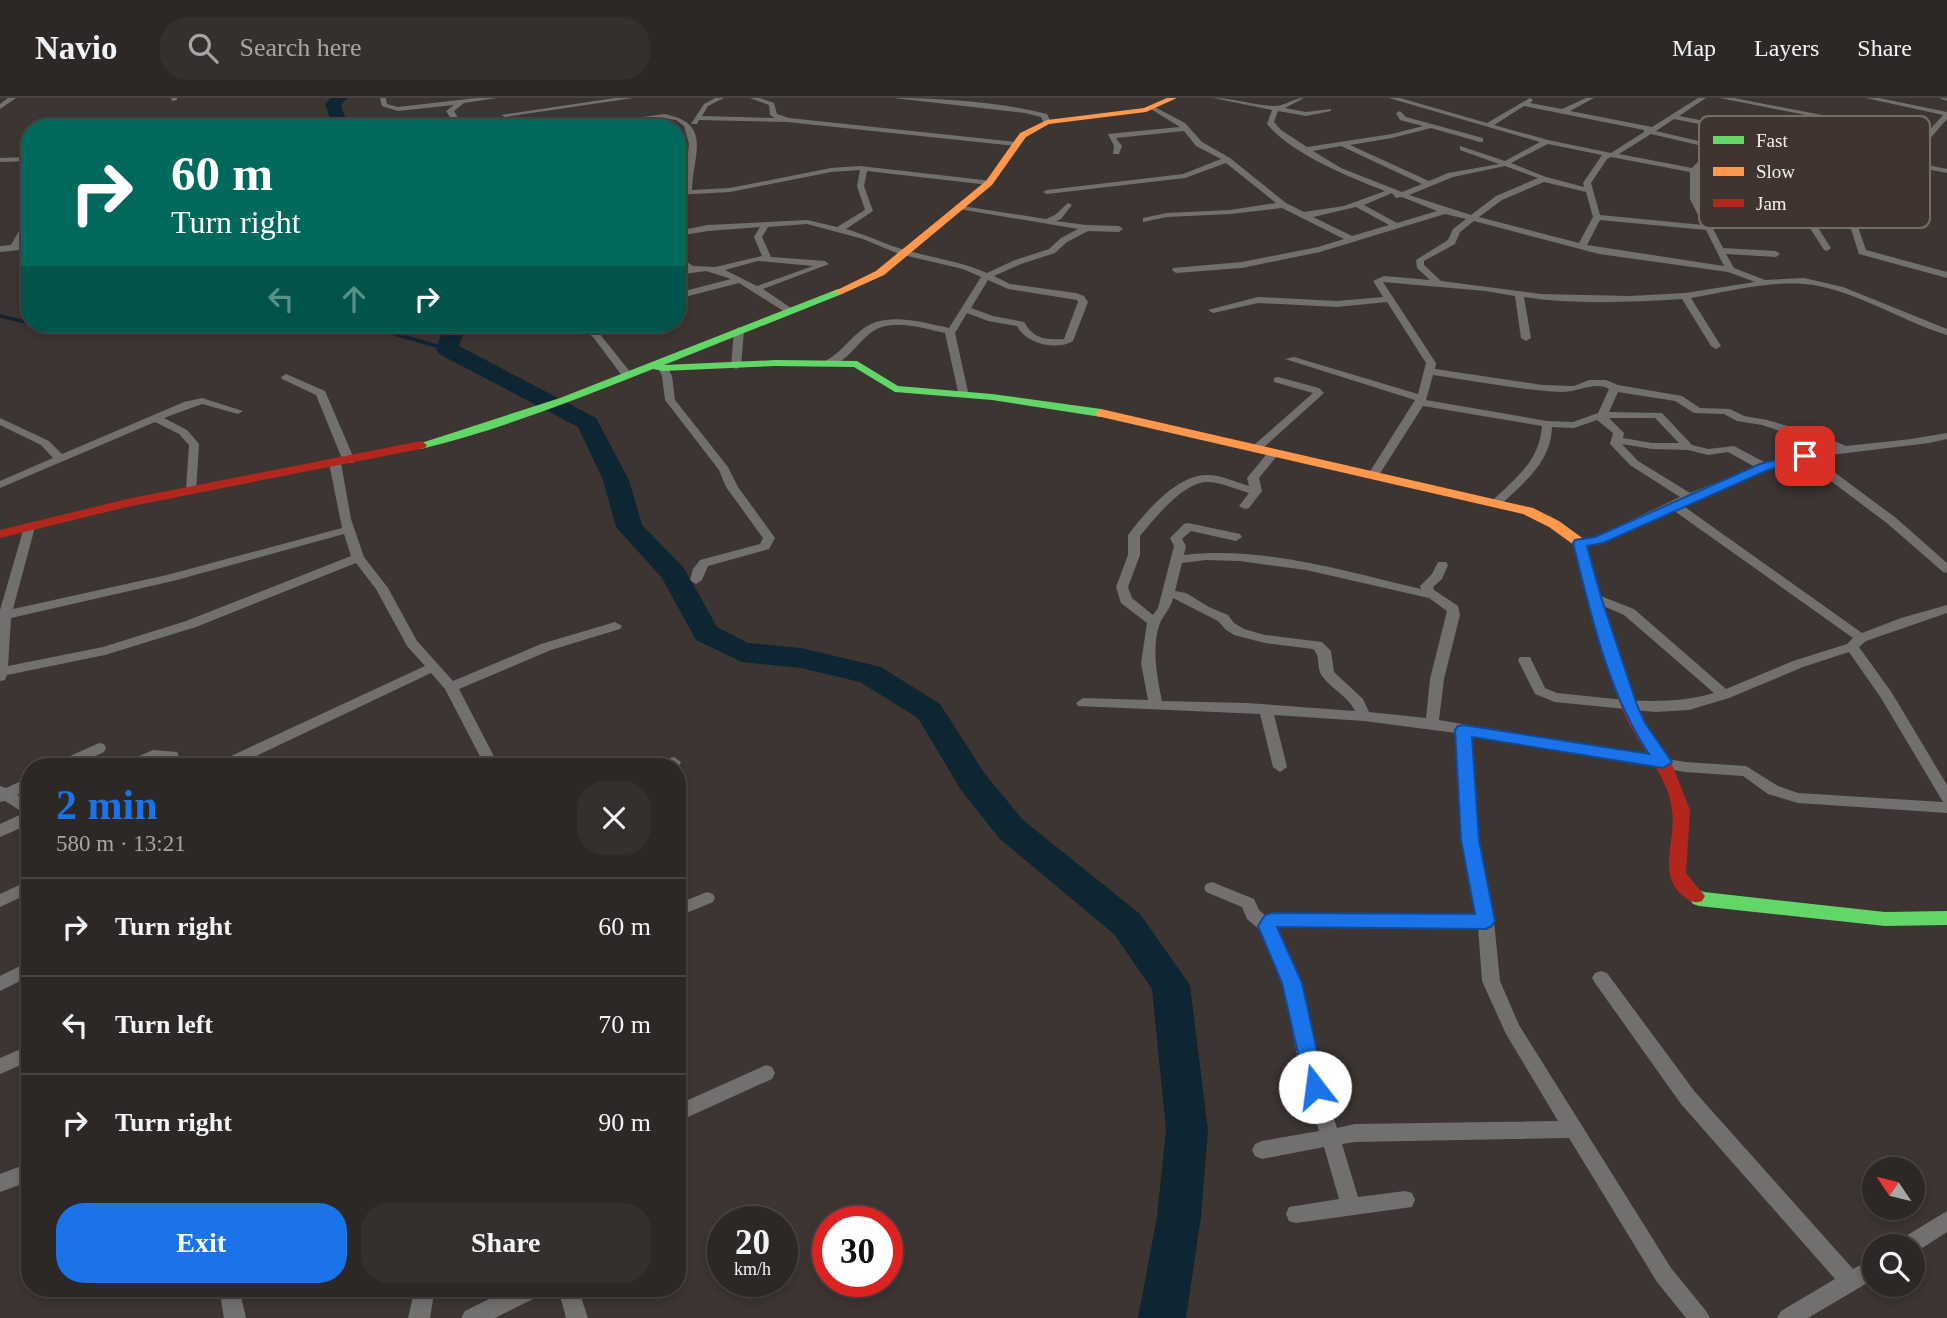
<!DOCTYPE html>
<html lang="en">
<head>
<meta charset="utf-8">
<style>
  body { margin:0; font-family:"Times New Roman",serif; background:#35302e; color:#f1f3f6; height:100vh; display:flex; flex-direction:column; font-size:26px; white-space:nowrap }
  * { box-sizing:border-box; margin:0 }
  p { font-size:23px; color:#a7a6a7 }
  .icon { flex:none; width:38px; height:38px; fill:none; stroke:currentColor; stroke-width:2; stroke-linecap:round; stroke-linejoin:round }
  .map { position:relative; flex:1; overflow:hidden }
  .panel { position:absolute; left:21px; top:660px; width:665px; height:539px; display:flex; flex-direction:column; background:#2d2826; border-radius:28px; box-shadow:0 4px 10px #0003,0 0 0 2px #484443 }
  .panel>* { flex:none }
  .guide { position:absolute; left:21px; top:21px; width:665px; height:214px; border-radius:28px; box-shadow:0 4px 10px #0003,0 0 0 2px #484443; background:#00695c; color:#fff; overflow:hidden }
  .needle { width:46px; rotate:305deg }
  .fabs { position:absolute; left:1862px; top:1059px; display:grid; gap:14px }
  .fabs a { display:grid; place-items:center; width:63px; height:63px; border-radius:50%; background:#2d2826; box-shadow:0 4px 10px #0003,0 0 0 2px #484443; font-size:35px }
  .speed { position:absolute; left:707px; top:1108px; display:flex; gap:14px; font-size:35px; font-weight:700; text-align:center }
  .speed>* { display:grid; place-content:center; width:91px; height:91px; border-radius:50%; background:#2d2826; box-shadow:0 4px 10px #0003,0 0 0 2px #484443; line-height:1 }
  .speed small { font-size:18px; font-weight:400 }
  .speed .limit { border:10px solid #d22; background:#fff; color:#111 }
  .pin { position:absolute; display:grid; place-items:center; width:60px; height:60px; color:#fff; margin:-30px; border-radius:14px; box-shadow:0 4px 10px #0006 }
  .me { position:absolute; width:77px; margin:-38px; rotate:345deg; stroke-linejoin:round; filter:drop-shadow(0 0 5px #0008) }
  .turn { display:flex; align-items:center; gap:24px; height:147px; padding:0 35px; font-size:32px }
  .turn .icon { width:91px; height:91px; stroke-width:2.5 }
  .turn b { display:block; font-size:49px; line-height:60px }
  .lanes { display:flex; align-items:center; height:66px; padding:0 35px; background:#0003; justify-content:center; gap:35px; direction:ltr }
  .lanes .off { opacity:.35 }
  .round { display:grid; place-items:center; flex:none; width:74px; height:74px; border-radius:28px; background:#35302e }
  .headline { display:flex; align-items:center; justify-content:space-between; height:119px; padding:0 35px }
  h1 { font-size:42px; font-weight:800; line-height:52px; color:#1a73e8 }
  .primary-button { display:flex; gap:14px; margin-top:auto; padding:14px 35px }
  .primary-button a { flex:1; height:80px; border-radius:28px; background:#1a73e8; color:#fff; font-size:28px; font-weight:800; line-height:80px; text-align:center }
  .primary-button a+a { background:#35302e; color:#f1f3f6 }
  ul { padding:0; list-style:none }
  li { display:flex; align-items:center; gap:21px; height:98px; padding:0 35px; border-top:2px solid #484443 }
  li div { flex:1 }
  li b { display:block; font-size:26px }
  li em { font-style:normal }
  header { display:flex; align-items:center; gap:42px; box-sizing:border-box; height:98px; padding:0 35px; background:#2d2826; border-bottom:2px solid #484443 }
  header strong { font-size:33px }
  nav { display:flex; gap:38px; margin-inline-start:auto; font-size:24px }
  .search { width:490px; height:63px; background:#35302e; display:flex; align-items:center; gap:18px; box-sizing:border-box; padding:0 24px; border-radius:28px; color:#a7a6a7; font-size:26px }
  .map>svg:first-child { display:block }
  .lines { fill:none; stroke-linecap:round; stroke-linejoin:round }
  .stream { stroke:#0e2631; stroke-width:3.5 }
  .river { fill:#0e2631; fill-rule:evenodd }
  .street { fill:#72706e; fill-rule:evenodd }
  .fast { fill:#63d668; fill-rule:evenodd }
  .slow { fill:#ff974d; fill-rule:evenodd }
  .jam { fill:#b3261e; fill-rule:evenodd }
  .route { fill:#1a73e8; stroke:#114b97; stroke-width:2 }
  .key { fill:#3f342f; stroke:#766c68; stroke-width:2 }
  .key-label { font-size:19px; fill:#f7f0ed }
</style>
</head>
<body>
<header>
<strong>Navio</strong>
<div class="search"><svg class="icon" aria-label="search" viewBox="0 0 24 24"><circle cx="10" cy="10" r="6"/><path d="M15 15l6 6"/></svg>Search here</div>
<nav><a>Map</a><a>Layers</a><a>Share</a></nav>
</header>
<div class="map">
<svg width="1947" height="1220" viewBox="0 0 1947 1220">
  <rect width="100%" height="100%" fill="#3c3532"/>
  <g class="lines">
    <g class="stream">
      <polyline points="0,218 30,225"/>
      <polyline points="33,226 69,232 182,230 280,234 371,229 447,251"/>
    </g>
    <g class="river">
      <polygon points="331,0 348,0 341,7 346,22 337,30 318,30 330,20 325,6"/>
      <polygon points="445,226 467,226 459,248 596,320 629,382 642,427 684,470 717,529 748,545 801,550 881,569 940,606 985,676 1023,722 1140,816 1190,887 1208,1032 1201,1119 1186,1220 1138,1220 1157,1119 1166,1032 1152,891 1114,836 999,740 961,692 918,620 860,584 801,570 742,564 696,542 662,480 616,429 603,382 578,329 439,256 436,251"/>
    </g>
    <g class="street">
      <polygon points="8,0 16,0 0,11 0,6"/>
      <polygon points="171,0 177,0 177,2 172,3"/>
      <polygon points="380,0 386,0 387,6 398,9 476,0 497,0 464,5 454,13 464,30 457,30 446,13 454,7 398,13 382,8"/>
      <polygon points="615,0 633,0 505,19 501,17"/>
      <polygon points="715,0 724,0 708,8 702,18 775,20 770,17 769,7 750,0 760,0 774,5 777,16 789,20 1016,44 1020,46 1016,48 787,24 699,22 697,26 691,26 704,6"/>
      <path d="M894,0C942,0 1000,4 1047,16L1051,24L1044,26L1041,19L1025,15Z"/>
      <path d="M1213,0C1233,0 1253,7 1273,8C1284,9 1293,0 1304,0L1285,10L1306,14L1331,11V13L1306,18L1278,13L1274,24L1281,32L1307,49L1392,36L1423,28L1400,22L1396,15L1400,13L1406,19L1483,40V44H1480L1431,30L1392,40L1350,47L1429,83L1448,75L1499,66L1460,52V48L1505,63L1540,44L1389,0H1400L1487,25L1530,0L1533,2L1530,5L1562,11L1586,0H1594L1570,13L1652,29L1698,0H1706L1679,18L1894,60L1922,40L1720,0H1734L1925,37L1943,17L1866,0H1879L1947,14V21L1927,44L1902,62L1947,71V75L1871,60L1855,70L1896,80V84L1850,73L1808,81L1931,102V106H1928L1867,96L1857,126L1866,152L1947,174V180L1859,156L1850,128L1815,125L1831,150L1827,153L1824,152L1806,124L1704,113L1723,150L1776,153L1780,156L1776,159L1726,156L1734,170L1765,182L1804,180L1843,189L1947,231V237C1901,223 1852,190 1804,186C1767,183 1727,194 1691,200L1721,248L1716,251L1711,248L1682,201C1630,204 1576,207 1524,199L1531,240L1526,243L1521,240L1515,198L1485,193L1383,184L1436,265L1435,271L1543,287L1574,288L1589,282H1606L1618,287L1682,298L1700,310L1730,311L1744,318L1767,322L1825,339L1846,348L1911,341L1947,335V341L1929,345L1814,359L1896,420L1947,465V475L1943,474L1888,426L1803,362L1754,376L1682,407L1862,535L1901,520L1947,507V515L1866,543L1859,549L1892,595L1947,687V715L1798,705L1768,696L1743,678L1685,674L1471,637L1478,742L1494,823L1500,883L1519,927L1671,1170L1706,1213L1710,1220H1686L1657,1184L1569,1040L1355,1044L1342,1046L1358,1099L1405,1093L1412,1095L1415,1102L1412,1109L1296,1125L1289,1123L1286,1116L1289,1109L1339,1101L1324,1049L1262,1061L1255,1058L1252,1052L1255,1046L1262,1043L1319,1033L1298,963L1283,885L1260,832L1247,821L1242,809L1206,794L1204,790L1206,786L1212,784L1254,801L1259,812L1266,818L1272,816H1476L1462,742L1456,635L1364,623L1274,617L1287,669L1280,674L1273,669L1260,616L1078,608L1076,605L1083,600L1148,602L1141,565L1147,525L1121,505L1116,489L1128,457V437C1145,415 1175,378 1206,377C1219,376 1236,384 1249,388L1247,380L1270,352H1278L1280,354L1259,380L1262,393L1249,410L1245,411L1239,408L1249,395C1236,391 1218,383 1205,384C1182,386 1154,421 1140,438V457L1128,489L1132,500L1153,517L1158,510L1174,448L1170,440L1184,426L1188,425L1240,436L1242,439L1236,443L1191,433L1182,441L1186,448L1184,457C1264,448 1343,473 1421,491L1420,488L1432,476L1438,464H1446L1448,467L1442,481L1433,489L1434,492L1458,508L1460,517L1444,581L1439,622L1685,664L1746,668L1778,688L1798,695L1943,704L1881,600L1849,554L1803,569L1729,600L1689,612L1655,614L1555,604L1535,596L1518,562L1520,559H1530L1545,590L1557,595C1610,600 1662,610 1714,595L1624,517L1589,502L1587,499L1593,495L1634,511L1726,591L1793,563L1847,546L1853,540L1673,412L1602,445L1576,448L1574,445L1576,442L1595,439L1680,399L1630,367L1610,346L1613,335L1597,322L1574,330L1552,329C1551,364 1524,385 1501,406L1497,407L1491,404L1493,402C1516,380 1540,362 1542,328L1423,308L1379,377H1371L1369,375L1415,302L1285,261L1294,259L1418,296L1426,265L1387,204L1337,209L1258,205L1213,215L1208,212L1258,199L1337,203L1383,199L1373,183L1384,178L1430,182L1417,170L1416,162L1448,142L1453,131L1466,121L1445,116L1320,154L1242,170L1176,175L1172,172L1173,170L1242,164L1318,149L1344,141L1282,110L1230,116L1167,119L1143,124V120L1167,115L1230,112L1276,105L1226,65L1185,80L1047,96L1043,94L1047,92L1183,76L1221,61L1196,48L1184,33L1116,40L1122,48L1119,56H1113L1114,48L1108,36L1180,29L1149,10L1151,7L1185,25L1202,44L1230,60L1286,105L1304,114L1344,108L1385,93C1347,78 1292,56 1267,26L1272,12ZM1524,8L1644,32V34L1611,55L1548,42L1494,27ZM1674,21L1739,34L1715,47L1656,33ZM1651,36L1711,50L1692,70L1619,56ZM1748,36L1863,59L1843,71L1804,77L1805,81L1756,73L1758,63L1740,52L1723,48ZM1548,46L1602,57L1583,85L1584,89L1546,79L1511,65ZM1341,48L1422,86L1402,94L1341,70L1313,53ZM1718,52L1734,56L1751,66L1749,71L1711,66L1702,68ZM1611,59L1690,74V101L1703,127L1600,117L1591,85L1607,61ZM1505,68L1538,80L1496,98L1471,117L1409,97L1453,79ZM1711,70L1811,87V118L1768,115L1760,97L1698,88V73ZM1544,84L1586,94L1593,119L1579,145L1479,119L1502,102ZM1819,88L1859,96L1850,123L1819,120ZM1698,93L1754,101L1759,114L1702,108L1698,101ZM1392,95L1396,100L1402,99L1437,113L1397,125L1364,107ZM1356,109L1389,127L1352,138L1313,119ZM1600,122L1706,132L1724,168L1587,147ZM1474,123L1599,156L1728,174L1755,184L1685,195L1630,198L1541,196L1441,183L1424,167V163L1455,146L1460,134ZM1433,277C1476,283 1519,292 1562,294C1579,294 1595,283 1609,291L1598,315L1573,324L1547,323L1426,302ZM1618,294L1675,303L1694,315L1724,316L1737,323L1762,327L1832,350L1766,365L1734,348L1708,351L1692,347L1662,315L1609,314ZM1609,320H1655L1679,345H1652L1623,340L1624,335ZM1622,346L1652,351L1688,352L1708,357L1728,354L1755,369L1690,395L1638,363ZM1206,462L1239,463L1306,472L1429,500L1447,513L1430,581L1426,620L1369,614L1363,601L1334,574L1331,553L1322,544L1265,537L1244,531L1234,525L1228,517L1209,509L1186,495L1175,493L1182,465ZM1173,500L1218,523L1225,531L1234,537L1265,545L1313,551C1321,558 1316,569 1322,578C1331,591 1348,598 1355,613L1247,605L1162,603C1157,578 1151,549 1160,525C1164,516 1170,512 1173,500ZM1386,827L1478,829L1482,883L1506,936L1558,1023L1355,1026L1337,1030L1316,963L1301,885L1276,829Z"/>
      <polygon points="1940,0 1947,0 1947,3 1941,1"/>
      <path d="M664,16C713,25 693,56 692,92L730,90L831,70L860,68L992,83L993,85L989,87L867,73L864,88L873,113L846,131C867,137 887,147 908,153C935,160 962,164 987,175L1015,162L1049,151L1061,140L1078,131L959,111L955,109L956,107L1046,121L1055,117L1068,105L1072,107L1061,121L1056,123L1086,127L1119,128L1123,131L1119,134L1088,133L1067,144L1055,155L1021,166L994,178L1010,186L1076,195L1084,198L1088,204L1073,243C1057,253 1026,246 1017,228L988,223L967,215L955,235L968,294L967,296L963,297L958,294L945,235C925,231 899,222 879,230C859,238 848,269 825,267V263C839,256 847,244 859,234C883,212 920,224 949,230L981,179L963,171L899,156L863,141L807,126L768,129L762,139L771,159L825,163L829,166L763,191L791,210V214H785L739,185L677,201V195L731,181L706,173L677,177V171L684,170L677,164V157L693,168L715,169L762,158L754,139L760,129L708,133L677,138V133L708,127L807,122L837,129L865,112L857,88L860,72L831,74L730,94L677,97V93L684,92L689,46L684,28L676,22L664,20L588,30H566ZM758,163L813,168L757,188L725,172ZM988,182L1008,191L1077,202L1078,204L1064,241C1045,242 1034,241 1024,224L993,218L971,210Z"/>
      <polygon points="83,25 86,25 88,30 81,30 79,27"/>
      <polygon points="30,59 30,63 0,64 0,60"/>
      <polygon points="30,119 30,129 20,146 30,145 30,151 0,154 0,148 11,147 26,121"/>
      <polygon points="579,226 589,226 599,235 631,275 631,279 623,279 593,239"/>
      <polygon points="648,226 658,226 664,232 656,234"/>
      <polygon points="739,229 744,232 741,268 736,271 731,268 734,232"/>
      <polygon points="663,267 667,268 672,278 675,302 728,369 738,389 775,440 769,451 708,468 702,482 696,486 690,482 693,471 700,462 760,446 763,440 726,389 719,372 665,302 662,278 658,270"/>
      <polygon points="286,276 325,293 355,363 353,365 345,365 343,363 316,297 282,281 281,279"/>
      <polygon points="1278,279 1319,290 1324,295 1262,351 1254,351 1254,347 1313,295 1274,284 1274,280"/>
      <polygon points="202,300 243,313 238,316 202,306 164,320 187,332 199,346 196,393 192,394 186,391 189,347 179,336 155,324 0,390 0,383 53,360 41,347 0,327 0,320 49,343 62,356 184,304"/>
      <path d="M335,362L341,365L351,421L364,459L388,490L417,543L453,583L541,546L615,524L622,528L620,531L551,552L459,591L499,668H485L445,591L431,575L235,668H216L218,664L425,568L407,548L376,491L356,465L196,529L105,557L7,577L5,582L0,583V512L25,426H33L35,429L13,511L167,477L342,430L329,365ZM344,436L351,458L186,523L103,549L8,568L11,520L173,483Z"/>
      <polygon points="99,645 104,646 106,650 104,654 74,668 55,668 57,664"/>
      <polygon points="153,652 177,654 183,668 169,668 167,663 155,662 142,668 123,668 125,664"/>
      <polygon points="674,659 681,664 679,668 654,668 656,664"/>
      <polygon points="30,679 30,691 17,697 30,705 30,726 0,739 0,726 24,715 5,703 0,704 0,688 6,690"/>
      <polygon points="30,782 30,795 0,809 0,796"/>
      <polygon points="707,794 713,796 715,800 713,804 677,819 677,806"/>
      <polygon points="30,863 30,878 0,893 0,878"/>
      <polygon points="1601,873 1607,875 1695,994 1853,1171 1874,1160 1874,1181 1808,1220 1777,1220 1781,1213 1835,1181 1681,1006 1595,885 1592,880 1595,875"/>
      <polygon points="30,947 30,963 0,976 0,960"/>
      <polygon points="766,967 772,969 775,975 772,981 677,1024 677,1007"/>
      <polygon points="29,1065 30,1083 0,1094 0,1076"/>
      <polygon points="1947,1113 1947,1134 1913,1156 1913,1148 1898,1148 1901,1141"/>
      <polygon points="219,1190 239,1190 246,1220 224,1220"/>
      <polygon points="415,1190 435,1190 430,1220 408,1220"/>
      <polygon points="511,1190 544,1190 541,1197 495,1220 461,1220 465,1213"/>
      <polygon points="558,1190 578,1190 588,1220 566,1220"/>
    </g>
    <g class="fast">
      <path d="M838,191L842,192V196L664,267L776,262L857,263L898,288L992,296L1101,311L1107,315L1101,319L992,302L895,294L854,269L776,268L663,273L653,271C577,301 500,332 421,351L415,347L560,300Z"/>
      <polygon points="1696,791 1704,794 1885,814 1947,813 1947,827 1885,828 1699,808 1693,806 1687,798 1690,793"/>
    </g>
    <g class="slow">
      <polygon points="1167,0 1177,0 1146,14 1049,26 1026,39 992,87 884,177 842,196 833,194 876,173 986,83 1020,35 1047,22 1144,10"/>
      <polygon points="1101,311 1533,410 1559,423 1585,442 1593,468 1586,472 1581,471 1574,447 1549,429 1523,416 1097,318 1095,315"/>
    </g>
    <g class="jam">
      <polygon points="421,343 427,347 425,350 127,409 0,440 0,432 127,401"/>
      <path d="M1586,464L1593,468L1600,499L1637,607L1644,625L1671,664L1690,712L1686,775L1705,798L1702,803C1694,806 1690,803 1683,798C1656,775 1677,742 1672,712C1668,679 1644,654 1629,626C1620,609 1615,589 1609,571C1598,537 1587,503 1579,468Z"/>
    </g>
  </g>
  <path class="route" d="M1805,354L1809,355V361L1768,372L1603,445L1587,448L1601,499L1637,607L1645,625L1672,664L1663,670L1472,639L1479,742L1495,823L1492,828L1486,831L1277,829L1302,885L1325,989L1322,995L1315,998L1307,995L1282,885L1258,828L1265,817L1272,815L1475,816L1461,742L1455,632L1458,628L1464,627L1649,656C1608,595 1591,517 1573,445L1575,442L1595,439L1760,366Z"/>
  <rect x="1699" y="18" width="231" height="112" rx="10" class="key"/>
  <rect x="1713" y="38" width="31" height="8" fill="#63d668"/>
  <rect x="1713" y="69" width="31" height="9" fill="#ff974d"/>
  <rect x="1713" y="101" width="31" height="8" fill="#b3261e"/>
  <g class="key-label">
    <text x="1756" y="49">Fast</text>
    <text x="1756" y="80">Slow</text>
    <text x="1756" y="112">Jam</text>
  </g>
</svg>
<div class="fabs">
<a><svg class="needle" viewBox="-14 -14 28 28"><path d="M0-13l5 13h-10z" fill="#e53935"/><path d="M0 13l5-13h-10z" fill="#a7a6a7"/></svg></a>
<a><svg class="icon" aria-label="search" viewBox="0 0 24 24"><circle cx="10" cy="10" r="6"/><path d="M15 15l6 6"/></svg></a>
</div>
<div class="speed"><div>20<small>km/h</small></div><div class="limit">30</div></div>
<div class="pin" style="left:1805px;top:358px;background:#d93025"><svg class="icon" aria-label="arrive" viewBox="0 0 24 24"><path d="M6 21V4h12l-3 4 3 4H6"/></svg></div>
<svg class="me" style="left:1315px;top:989px" viewBox="-20 -20 40 40"><circle r="19" fill="#fff"/><path d="M0-13L10 11 0 6-10 11z" fill="#1a73e8"/></svg>
<div class="guide">
<div class="turn"><svg class="icon" aria-label="right" viewBox="0 0 24 24"><path d="M7 20v-9h11M14 6l5 5-5 5"/></svg><div><b>60 m</b>Turn right</div></div>
<div class="lanes"><svg class="icon off" aria-label="left" viewBox="0 0 24 24"><path d="M17 20v-9H6M10 6l-5 5 5 5"/></svg><svg class="icon off" aria-label="ahead" viewBox="0 0 24 24"><path d="M12 20V5M6 11l6-6 6 6"/></svg><svg class="icon" aria-label="right" viewBox="0 0 24 24"><path d="M7 20v-9h11M14 6l5 5-5 5"/></svg></div>
</div>
<section class="panel">
<div class="headline"><div><h1>2 min</h1><p>580 m · 13:21</p></div><a class="round"><svg class="icon" aria-label="close" viewBox="0 0 24 24"><path d="M6 6l12 12M18 6L6 18"/></svg></a></div>
<ul>
<li><svg class="icon" aria-label="right" viewBox="0 0 24 24"><path d="M7 20v-9h11M14 6l5 5-5 5"/></svg><div><b>Turn right</b></div><em>60 m</em></li>
<li><svg class="icon" aria-label="left" viewBox="0 0 24 24"><path d="M17 20v-9H6M10 6l-5 5 5 5"/></svg><div><b>Turn left</b></div><em>70 m</em></li>
<li><svg class="icon" aria-label="right" viewBox="0 0 24 24"><path d="M7 20v-9h11M14 6l5 5-5 5"/></svg><div><b>Turn right</b></div><em>90 m</em></li>
</ul>
<div class="primary-button"><a>Exit</a><a>Share</a></div>
</section>
</div>
</body>
</html>
